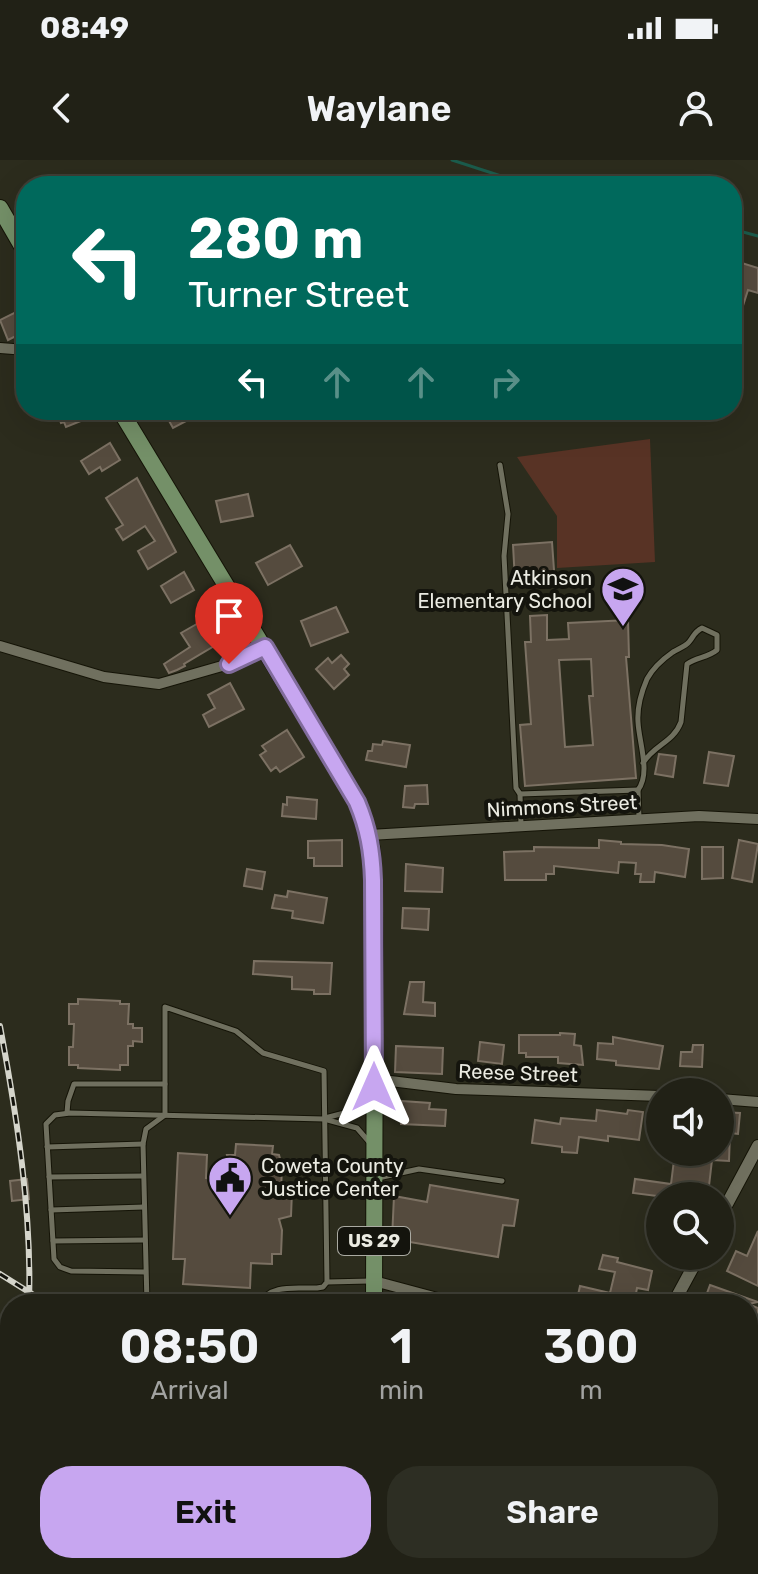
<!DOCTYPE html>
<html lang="en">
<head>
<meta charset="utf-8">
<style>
  body { margin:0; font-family:Rubik,sans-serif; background:#2d2e23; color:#f1f3f6; height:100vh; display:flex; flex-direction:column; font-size:30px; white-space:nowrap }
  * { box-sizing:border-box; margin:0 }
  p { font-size:26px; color:#a2a3a1 }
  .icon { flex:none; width:44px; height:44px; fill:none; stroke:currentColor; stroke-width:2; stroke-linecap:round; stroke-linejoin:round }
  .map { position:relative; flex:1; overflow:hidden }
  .details { position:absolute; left:0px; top:1134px; width:758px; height:280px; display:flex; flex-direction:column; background:#212116; border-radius:32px 32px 0 0; box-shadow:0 8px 32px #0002,0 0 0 2px #3e3e35 }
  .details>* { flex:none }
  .banner { position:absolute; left:16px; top:16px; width:726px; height:244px; border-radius:32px; box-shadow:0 8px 32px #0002,0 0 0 2px #3e3e35; background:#00695c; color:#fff; overflow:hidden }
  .tools { position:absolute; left:646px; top:918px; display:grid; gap:16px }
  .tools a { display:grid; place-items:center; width:88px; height:88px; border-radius:50%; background:#212116; box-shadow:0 8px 32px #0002,0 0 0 2px #3e3e35; font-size:40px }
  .pin { position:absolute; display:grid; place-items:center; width:68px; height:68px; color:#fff; margin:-82px -34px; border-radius:50% 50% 50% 0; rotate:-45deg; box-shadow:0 0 8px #0007 }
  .pin .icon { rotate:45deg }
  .me { position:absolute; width:88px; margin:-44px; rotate:0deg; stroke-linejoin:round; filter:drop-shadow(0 0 6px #0008) }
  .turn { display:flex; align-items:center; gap:28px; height:168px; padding:0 40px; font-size:36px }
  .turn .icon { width:104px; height:104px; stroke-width:2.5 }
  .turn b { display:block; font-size:56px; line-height:68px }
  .lanes { display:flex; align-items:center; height:76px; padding:0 40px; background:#0003; justify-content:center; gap:40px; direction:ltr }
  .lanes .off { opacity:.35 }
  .eta { display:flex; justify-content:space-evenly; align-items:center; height:136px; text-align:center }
  .eta b { font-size:48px; font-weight:600; line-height:56px }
  .action { display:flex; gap:16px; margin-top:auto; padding:16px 40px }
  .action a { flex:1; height:92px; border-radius:32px; background:#c7a6f0; color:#111; font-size:32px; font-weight:600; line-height:92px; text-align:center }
  .action a+a { background:#2d2e23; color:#f1f3f6 }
  .status { display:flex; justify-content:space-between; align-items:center; height:56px; padding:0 40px; background:#212116; direction:ltr }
  .status svg { height:22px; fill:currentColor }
  header { display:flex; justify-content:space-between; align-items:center; height:104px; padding:0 40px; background:#212116; font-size:36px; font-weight:600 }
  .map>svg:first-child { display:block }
  .green { fill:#583325 }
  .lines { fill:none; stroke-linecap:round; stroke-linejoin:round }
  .stream { stroke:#1b5c4c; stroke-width:3 }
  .building { fill:#554b3e; stroke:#7c7163; stroke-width:2; fill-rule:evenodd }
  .service-casing { stroke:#151407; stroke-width:7 }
  .minor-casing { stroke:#151407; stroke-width:12 }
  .tertiary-casing { stroke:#151407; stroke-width:14 }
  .primary-casing { stroke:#151407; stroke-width:18 }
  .service { stroke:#70705f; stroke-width:5 }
  .minor { stroke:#70705f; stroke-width:10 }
  .tertiary { stroke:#70705f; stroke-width:12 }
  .primary { stroke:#749068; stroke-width:16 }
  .rail-casing { stroke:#d5d5cb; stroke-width:6 }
  .rail { stroke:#14140d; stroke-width:3; stroke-dasharray:9; stroke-linecap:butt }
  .route-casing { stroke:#816c9c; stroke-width:20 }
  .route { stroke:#c7a6f0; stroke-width:14 }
  .labels { text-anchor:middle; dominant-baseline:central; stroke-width:8; stroke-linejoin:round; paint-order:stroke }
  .shield { fill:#14140d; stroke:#aaaaa2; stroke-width:2 }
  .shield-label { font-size:18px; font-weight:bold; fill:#ebebe2 }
  .poi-label { font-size:20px; fill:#ebebe2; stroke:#14140d; text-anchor:end }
  .street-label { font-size:20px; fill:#ebebe2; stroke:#14140d }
</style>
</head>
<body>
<div class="status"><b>08:49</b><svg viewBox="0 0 49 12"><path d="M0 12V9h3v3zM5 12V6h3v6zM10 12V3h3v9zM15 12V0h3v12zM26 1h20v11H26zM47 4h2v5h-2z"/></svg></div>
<header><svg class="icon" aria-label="back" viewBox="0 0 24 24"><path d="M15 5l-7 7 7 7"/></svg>Waylane<svg class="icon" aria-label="person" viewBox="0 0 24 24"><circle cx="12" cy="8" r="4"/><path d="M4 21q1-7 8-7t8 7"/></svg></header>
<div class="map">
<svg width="758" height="1414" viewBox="0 0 758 1414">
  <rect width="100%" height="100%" fill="#2c2c1d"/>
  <g class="green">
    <polygon points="650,279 655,402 557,408 557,356 517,297"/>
    <polygon points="748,1319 758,1321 758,1414 670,1414 658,1404 748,1404"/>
    <polygon points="394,1404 574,1404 571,1414 394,1414"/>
  </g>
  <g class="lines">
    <g class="stream">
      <polyline points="452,0 532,26"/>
      <polyline points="732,69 758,76"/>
    </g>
  </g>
  <g class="building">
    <polygon points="732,100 758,108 758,133 748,130 741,152 732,149 738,123 732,121"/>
    <polygon points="26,147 26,171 8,180 0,160"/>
    <polygon points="56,250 83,250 86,259 66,267 64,262 61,263"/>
    <polygon points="163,250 207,250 173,268"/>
    <polygon points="110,283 120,300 102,311 100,307 89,314 81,301"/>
    <polygon points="137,318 176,392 148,409 138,391 155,381 145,366 123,380 116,369 123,365 106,338"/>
    <polygon points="248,334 253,356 221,362 216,341"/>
    <polygon points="552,382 555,424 526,426 526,420 515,421 513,385"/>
    <polygon points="290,385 302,406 268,425 256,403"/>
    <polygon points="184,412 194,430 171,443 161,426"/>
    <polygon points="336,447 348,472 311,486 301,461"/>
    <path d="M547,455V480L569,479L568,463L628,460L629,497H626L636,618L525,626L520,565L531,564L525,482H531L530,456ZM591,499L593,536H589L593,585L565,587L559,500Z"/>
    <polygon points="209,457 219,474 222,472 228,481 218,487 216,485 184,504 185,506 177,510 169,513 164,504 190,487 181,473"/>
    <polygon points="341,495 349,504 344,509 349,515 334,529 316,509 328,498 332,503"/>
    <polygon points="230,523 244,549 209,567 203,555 215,548 208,535"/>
    <polygon points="287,570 304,597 280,612 276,607 271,611 260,595 266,591 262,586"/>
    <polygon points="383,581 410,585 406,607 366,600 368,591 372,591 373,584 382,585"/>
    <polygon points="709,592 734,596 728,626 704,623"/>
    <polygon points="659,594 676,596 673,617 655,614"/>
    <polygon points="427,625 428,644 415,644 414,648 403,647 405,626"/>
    <polygon points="287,637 317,640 316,659 282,656 283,644 287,645"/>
    <polygon points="342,680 342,706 314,706 314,698 308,698 308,681"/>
    <polygon points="599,680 621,682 621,684 662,685 689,689 685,717 655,712 654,722 640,722 641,714 635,714 636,703 619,702 618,713 554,706 554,714 546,714 546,720 505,720 504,692 534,691 534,687 599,688"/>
    <polygon points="739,680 758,684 752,722 732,718"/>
    <polygon points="702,687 723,687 723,718 702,719"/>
    <polygon points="406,704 443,708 442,732 405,731"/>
    <polygon points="247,709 265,712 262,729 244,726"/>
    <polygon points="288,731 327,738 323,763 292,758 293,751 272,748 275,735 287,737"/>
    <polygon points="403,748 429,749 428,770 402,768"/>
    <polygon points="254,801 332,803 330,834 314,834 314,830 292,829 292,817 253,814"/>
    <polygon points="410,822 424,822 423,842 435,843 435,856 404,854"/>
    <polygon points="78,839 120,841 120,844 129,844 128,864 133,864 133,868 142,868 142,882 133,881 133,886 128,886 128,905 120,905 120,910 78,908 78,905 69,905 69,887 73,887 74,864 69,864 69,844 78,844"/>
    <polygon points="560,873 575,874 574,885 581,886 583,905 558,903 558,897 526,897 526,893 519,893 519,875 560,875"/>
    <polygon points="613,877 663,886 659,909 616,905 616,901 597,899 598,883 613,884"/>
    <polygon points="480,882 504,885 502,904 478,901"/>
    <polygon points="693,885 703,885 702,907 680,906 681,892 692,892"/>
    <polygon points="396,886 443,888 442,914 395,912"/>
    <polygon points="402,941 430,943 429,949 446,950 445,966 401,964"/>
    <polygon points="597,950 627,954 628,950 643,952 639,980 608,976 608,981 579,977 577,993 562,992 562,987 532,983 535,960 560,964 561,958 596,961"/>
    <polygon points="720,952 740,953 738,974 730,973 729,1001 712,1000 709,1026 701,1025 699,1036 657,1036 633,1033 635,1019 671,1024 674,1000 694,1002 694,992 720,992"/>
    <polygon points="236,984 273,986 272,994 279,995 282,1006 281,1031 292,1031 291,1056 279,1059 282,1070 281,1094 272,1094 272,1104 251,1103 250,1128 183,1124 185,1099 173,1099 178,993 207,995 206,1018 235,1020 227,995 235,995"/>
    <polygon points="27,1019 29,1039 12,1041 10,1021"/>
    <polygon points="430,1025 518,1040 514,1066 503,1065 498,1097 392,1079 394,1036 427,1042"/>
    <polygon points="758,1071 758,1126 727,1111 736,1091 747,1096"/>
    <polygon points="603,1095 618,1098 617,1102 652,1111 648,1130 637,1128 634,1144 576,1144 580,1126 610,1133 615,1112 599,1109"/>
    <polygon points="710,1125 758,1142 748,1144 758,1148 758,1159 748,1155 748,1144 703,1144"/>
  </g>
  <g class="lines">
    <g class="service-casing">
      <g id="service">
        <polyline points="500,305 508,354 504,396 516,628 520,634 521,665"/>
        <polyline points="520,634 638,630"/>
        <path d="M639,658L638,630C651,613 639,583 638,562C637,547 641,533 647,519C653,508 663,499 673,492C678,489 686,486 689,482C694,476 694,472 702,468L717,475V490C707,498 697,497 687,504L681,562C673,583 655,584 643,603"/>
        <polyline points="67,953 68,941 74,924 165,924"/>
        <polyline points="325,958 352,951 370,932"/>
        <polyline points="47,987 143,984"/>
        <polyline points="49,1017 143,1016"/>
        <polyline points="378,1018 419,1009 502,1021"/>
        <polyline points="51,1050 144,1047"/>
        <polyline points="53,1081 145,1080"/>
        <polyline points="145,1112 71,1111 60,1107 54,1099 46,964 55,955 70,953 324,959 357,968 370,983"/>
        <polyline points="327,1122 370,1121"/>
        <path d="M147,1144L143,984L146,969L165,955V847L236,871L263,893L324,911L327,1122L323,1127L317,1128C297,1129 270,1123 260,1144"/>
        <polyline points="207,1414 210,1404"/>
        <polyline points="239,1414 241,1405"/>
      </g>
    </g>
    <g class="minor-casing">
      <g id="minor">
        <polyline points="0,188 26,190"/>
        <polyline points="0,486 104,517 159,524 229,504 265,487"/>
        <polyline points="369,675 699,656 758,659"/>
        <polyline points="374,919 456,929 660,936"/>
        <polyline points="720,939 758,942"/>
        <polyline points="374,1121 460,1144"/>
        <polyline points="748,1221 758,1224"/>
        <polyline points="15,1414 17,1404"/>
      </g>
    </g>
    <g class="tertiary-casing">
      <g id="tertiary">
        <polyline points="720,1057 758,986"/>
        <polyline points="673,1144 699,1096"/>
        <polyline points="586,1414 590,1404"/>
      </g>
    </g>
    <g class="primary-casing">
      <g id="primary">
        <polyline points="0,48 26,93"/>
        <polyline points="120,250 357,642 372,689 375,783 374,1144"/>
        <polyline points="377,1404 377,1414"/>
      </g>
    </g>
    <use href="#service" class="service"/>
    <use href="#minor" class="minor"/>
    <use href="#tertiary" class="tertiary"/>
    <use href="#primary" class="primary"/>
    <g class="rail-casing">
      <g id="rail">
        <path d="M0,866C17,957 32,1052 29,1144"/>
        <polyline points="0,1114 48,1144"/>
        <polyline points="0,1381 10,1335"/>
        <polyline points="638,1404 651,1414"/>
      </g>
    </g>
    <use href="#rail" class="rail"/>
  </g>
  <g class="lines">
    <g class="route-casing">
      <path id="route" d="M229,504L265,487L357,642C368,668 372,691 373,720L374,927"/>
    </g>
    <use href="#route" class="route"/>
  </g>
  <defs>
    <g id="school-pin" transform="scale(2.3)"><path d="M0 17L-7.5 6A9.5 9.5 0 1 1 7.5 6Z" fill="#c7a6f0" stroke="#14140d"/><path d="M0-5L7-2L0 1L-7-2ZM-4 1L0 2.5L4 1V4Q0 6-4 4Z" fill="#111"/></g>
    <g id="civic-pin" transform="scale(2.3)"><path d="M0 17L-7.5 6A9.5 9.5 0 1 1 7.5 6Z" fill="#c7a6f0" stroke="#14140d"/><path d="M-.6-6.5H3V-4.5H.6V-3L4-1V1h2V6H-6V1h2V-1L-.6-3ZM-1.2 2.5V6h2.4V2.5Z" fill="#111"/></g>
  </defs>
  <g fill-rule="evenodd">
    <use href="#school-pin" x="623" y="429"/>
    <use href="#civic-pin" x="230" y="1018"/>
  </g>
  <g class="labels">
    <rect class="shield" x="338" y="1067" width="72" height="28" rx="6"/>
    <g class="shield-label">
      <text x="374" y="1081">US 29</text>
    </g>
    <g class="poi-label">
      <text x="592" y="418">Atkinson<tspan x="592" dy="23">Elementary School</tspan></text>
      <text x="261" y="1006" text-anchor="start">Coweta County<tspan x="261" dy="23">Justice Center</tspan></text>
    </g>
    <g class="street-label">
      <text transform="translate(562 646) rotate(-3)">Nimmons Street</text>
      <text transform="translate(518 913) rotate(2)">Reese Street</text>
    </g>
  </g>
</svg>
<div class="tools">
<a><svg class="icon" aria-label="sound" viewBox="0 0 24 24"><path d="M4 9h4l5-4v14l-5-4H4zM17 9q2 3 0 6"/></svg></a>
<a><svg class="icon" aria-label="search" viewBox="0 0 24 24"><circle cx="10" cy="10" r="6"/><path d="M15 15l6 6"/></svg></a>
</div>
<div class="pin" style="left:229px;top:504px;background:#d93025"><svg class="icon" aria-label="arrive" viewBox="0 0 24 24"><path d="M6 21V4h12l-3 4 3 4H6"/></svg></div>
<svg class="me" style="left:374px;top:927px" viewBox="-20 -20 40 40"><path d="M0-17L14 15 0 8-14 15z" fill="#c7a6f0" stroke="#fff" stroke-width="4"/></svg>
<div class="banner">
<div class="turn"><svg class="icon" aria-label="left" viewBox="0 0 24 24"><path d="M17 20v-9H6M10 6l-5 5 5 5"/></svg><div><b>280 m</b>Turner Street</div></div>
<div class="lanes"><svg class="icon" aria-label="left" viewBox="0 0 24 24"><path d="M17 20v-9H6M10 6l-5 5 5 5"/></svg><svg class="icon off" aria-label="ahead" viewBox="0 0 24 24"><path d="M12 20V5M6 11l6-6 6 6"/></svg><svg class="icon off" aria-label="ahead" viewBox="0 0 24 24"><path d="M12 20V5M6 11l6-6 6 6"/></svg><svg class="icon off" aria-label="right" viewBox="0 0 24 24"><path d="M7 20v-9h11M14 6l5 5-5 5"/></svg></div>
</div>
<section class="details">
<div class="eta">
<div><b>08:50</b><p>Arrival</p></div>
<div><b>1</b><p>min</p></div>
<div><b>300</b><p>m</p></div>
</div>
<div class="action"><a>Exit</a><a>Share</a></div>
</section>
</div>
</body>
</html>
